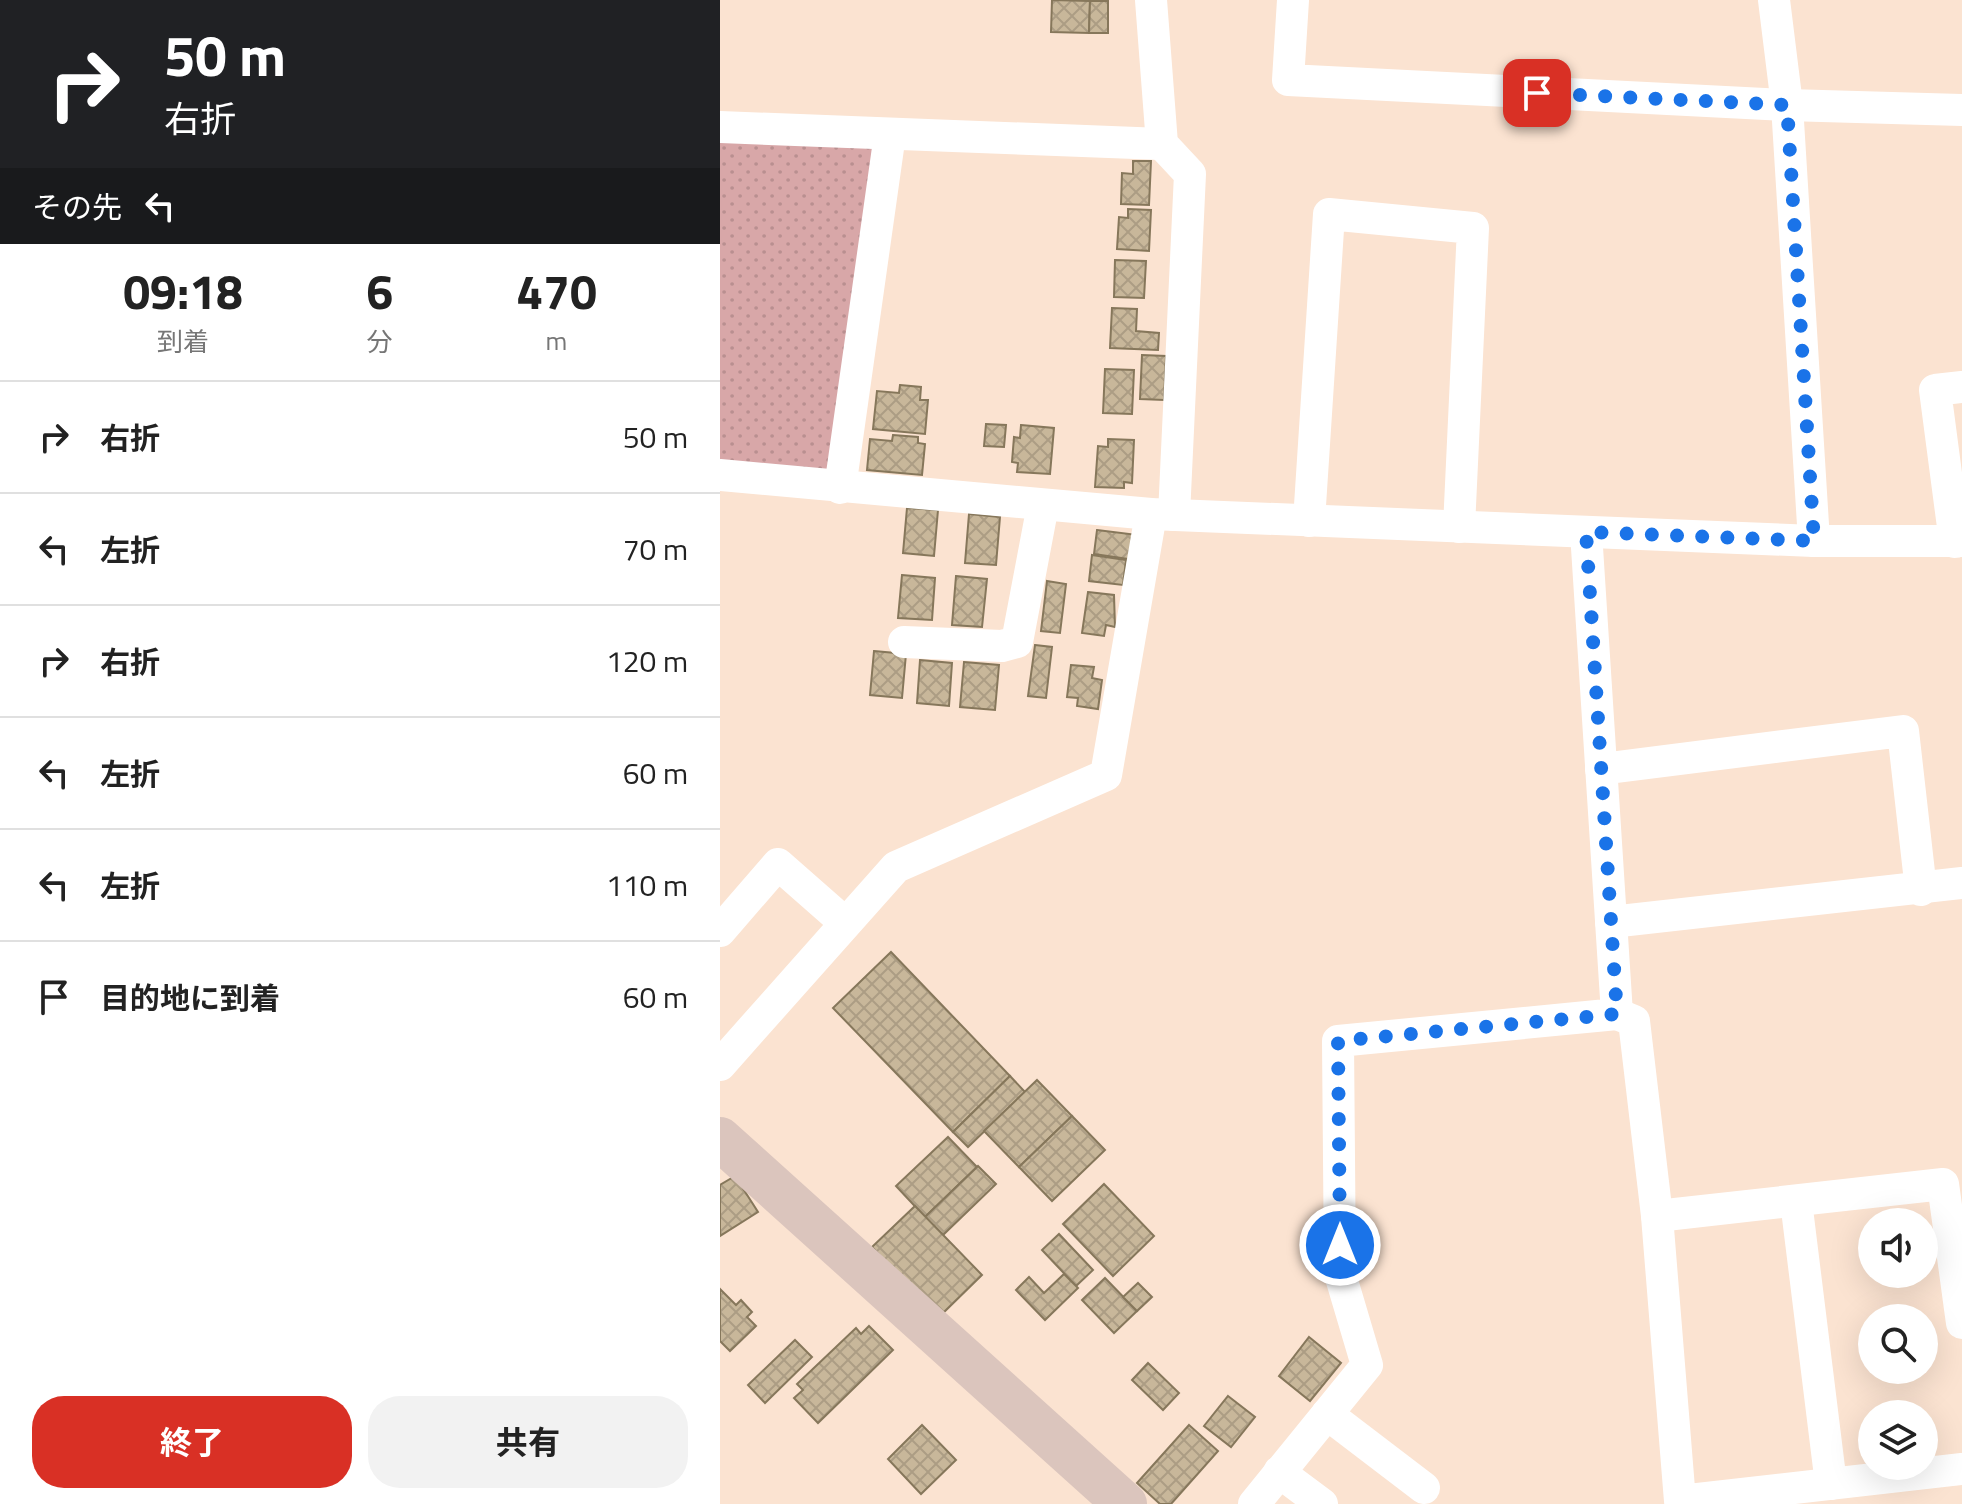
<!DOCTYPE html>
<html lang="ja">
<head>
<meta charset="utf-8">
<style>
  body { margin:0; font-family:"Titillium Web","Noto Sans JP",sans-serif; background:#f2f2f2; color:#222; height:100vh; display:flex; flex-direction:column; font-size:30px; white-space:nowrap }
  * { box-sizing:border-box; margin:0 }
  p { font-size:26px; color:#767676 }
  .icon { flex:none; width:44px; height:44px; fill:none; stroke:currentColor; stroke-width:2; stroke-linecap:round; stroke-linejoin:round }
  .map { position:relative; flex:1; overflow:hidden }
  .details { display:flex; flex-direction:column; background:#fff; width:720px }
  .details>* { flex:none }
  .top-card { background:#202124; color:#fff; overflow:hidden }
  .tools { position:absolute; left:1138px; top:1208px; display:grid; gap:16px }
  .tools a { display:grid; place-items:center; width:80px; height:80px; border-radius:50%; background:#fff; box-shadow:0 8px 32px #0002; font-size:40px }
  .pin { position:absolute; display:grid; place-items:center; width:68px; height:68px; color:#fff; margin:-34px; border-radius:16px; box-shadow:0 4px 12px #0006 }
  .me { position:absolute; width:88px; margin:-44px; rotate:0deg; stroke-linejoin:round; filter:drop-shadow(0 0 6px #0008) }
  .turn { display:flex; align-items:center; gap:28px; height:168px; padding:0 32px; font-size:36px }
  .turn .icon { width:104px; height:104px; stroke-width:2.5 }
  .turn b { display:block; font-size:56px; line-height:68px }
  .then { display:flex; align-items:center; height:76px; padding:0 32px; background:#0003; gap:16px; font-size:30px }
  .eta { display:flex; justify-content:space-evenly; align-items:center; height:136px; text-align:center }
  .eta b { font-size:48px; font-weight:700; line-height:56px }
  .action { display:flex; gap:16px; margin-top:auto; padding:16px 32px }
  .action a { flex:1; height:92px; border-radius:32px; background:#d93025; color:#fff; font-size:32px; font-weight:700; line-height:92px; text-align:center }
  .action a+a { background:#f2f2f2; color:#222 }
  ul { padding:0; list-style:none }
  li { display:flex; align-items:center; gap:24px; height:112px; padding:0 32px; border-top:2px solid #e0e0e0 }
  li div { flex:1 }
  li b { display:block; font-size:30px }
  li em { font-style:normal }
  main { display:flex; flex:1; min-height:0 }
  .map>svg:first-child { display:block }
  .park { fill:url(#park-dots) }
  .building { fill:url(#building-cross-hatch); stroke:#86775b; stroke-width:2 }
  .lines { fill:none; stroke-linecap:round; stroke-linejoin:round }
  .street { stroke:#fff; stroke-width:32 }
  .secondary { stroke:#dbc5bd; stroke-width:44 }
  .route { stroke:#1a73e8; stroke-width:14; stroke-dasharray:0 25.2 }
</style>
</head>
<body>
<main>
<section class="details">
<div class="top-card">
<div class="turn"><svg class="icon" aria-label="right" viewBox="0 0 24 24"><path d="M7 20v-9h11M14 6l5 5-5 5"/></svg><div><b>50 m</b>右折</div></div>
<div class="then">その先<svg class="icon" aria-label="left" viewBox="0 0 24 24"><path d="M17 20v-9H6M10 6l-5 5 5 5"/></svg></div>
</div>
<div class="eta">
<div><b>09:18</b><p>到着</p></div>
<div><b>6</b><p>分</p></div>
<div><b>470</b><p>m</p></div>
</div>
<ul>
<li><svg class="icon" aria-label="right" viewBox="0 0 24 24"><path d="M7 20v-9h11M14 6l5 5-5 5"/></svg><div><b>右折</b></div><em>50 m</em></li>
<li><svg class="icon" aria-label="left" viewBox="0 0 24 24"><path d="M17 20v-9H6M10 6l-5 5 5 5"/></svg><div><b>左折</b></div><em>70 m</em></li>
<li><svg class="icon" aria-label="right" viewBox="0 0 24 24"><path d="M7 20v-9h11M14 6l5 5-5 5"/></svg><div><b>右折</b></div><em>120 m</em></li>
<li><svg class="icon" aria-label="left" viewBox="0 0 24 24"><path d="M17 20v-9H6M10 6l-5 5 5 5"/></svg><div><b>左折</b></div><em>60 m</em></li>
<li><svg class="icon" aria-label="left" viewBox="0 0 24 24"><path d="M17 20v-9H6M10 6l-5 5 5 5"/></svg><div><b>左折</b></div><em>110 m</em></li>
<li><svg class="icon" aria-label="arrive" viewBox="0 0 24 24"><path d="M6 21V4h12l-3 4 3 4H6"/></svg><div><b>目的地に到着</b></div><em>60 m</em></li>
</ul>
<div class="action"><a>終了</a><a>共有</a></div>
</section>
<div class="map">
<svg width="1242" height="1504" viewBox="0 0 1242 1504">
  <defs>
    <pattern id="park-dots" width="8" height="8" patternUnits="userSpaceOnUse" patternTransform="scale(2)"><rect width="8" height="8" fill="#d8a7a8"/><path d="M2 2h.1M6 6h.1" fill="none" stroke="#b98f90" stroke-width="1.8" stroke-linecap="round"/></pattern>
    <pattern id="building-cross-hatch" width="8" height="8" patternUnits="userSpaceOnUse" patternTransform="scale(2)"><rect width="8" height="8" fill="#c8b79a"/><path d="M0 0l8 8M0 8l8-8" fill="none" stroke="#ac9d84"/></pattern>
  </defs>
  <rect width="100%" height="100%" fill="#fbe3d1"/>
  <polygon class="park" points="0,137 160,143 114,473 0,460"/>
  <g class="building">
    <polygon points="332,0 370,1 369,33 331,32"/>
    <polygon points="370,1 388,1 388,33 369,33"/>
    <polygon points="413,161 431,161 429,205 401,204 402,173 413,174"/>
    <polygon points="408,209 431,210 429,251 397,249 399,217 408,218"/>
    <polygon points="395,260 426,261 424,298 394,297"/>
    <polygon points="392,308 417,309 416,331 439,333 438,350 390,348"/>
    <polygon points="422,355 446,356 444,400 420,399"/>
    <polygon points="385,369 414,370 412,414 383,413"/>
    <polygon points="180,385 201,387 200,400 208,400 205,434 153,429 157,391 179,393"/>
    <polygon points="266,424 286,425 284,447 264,446"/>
    <polygon points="301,425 334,428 330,474 297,472 298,463 292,462 294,437 300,438"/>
    <polygon points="173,435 198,437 198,443 205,444 202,475 147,470 150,439 172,441"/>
    <polygon points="388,439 414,440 412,483 404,482 404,488 375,487 378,446 388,447"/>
    <polygon points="187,508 218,510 214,556 183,553"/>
    <polygon points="249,514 280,517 276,565 245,563"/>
    <polygon points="377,530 418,535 415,560 374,554"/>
    <polygon points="372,555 406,560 403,585 369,581"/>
    <polygon points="182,575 215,578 212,620 178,618"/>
    <polygon points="236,576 267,579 262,627 232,625"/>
    <polygon points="327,581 346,584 340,633 321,631"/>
    <polygon points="368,592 394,595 395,627 386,625 384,636 362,633"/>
    <polygon points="315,645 332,647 326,698 308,696"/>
    <polygon points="154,651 186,654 182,698 150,695"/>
    <polygon points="200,660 232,663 229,706 197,703"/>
    <polygon points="244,662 279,665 275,710 240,707"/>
    <polygon points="351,665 374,667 372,678 382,680 378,709 357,706 358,698 347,697"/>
    <polygon points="171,952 290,1076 233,1132 113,1008"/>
    <polygon points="290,1076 305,1092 248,1147 233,1132"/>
    <polygon points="317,1080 352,1116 299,1167 264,1131"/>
    <polygon points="352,1116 385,1150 332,1201 299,1167"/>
    <polygon points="228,1137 257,1167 205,1217 176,1186"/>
    <polygon points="258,1166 276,1184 223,1235 205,1217"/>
    <polygon points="15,1176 38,1212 0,1236 0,1185"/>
    <polygon points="384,1184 434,1236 393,1276 343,1224"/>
    <polygon points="195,1206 262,1275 219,1317 152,1247"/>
    <polygon points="339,1234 373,1270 356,1286 322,1250"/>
    <polygon points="344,1274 358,1288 325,1320 296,1290 309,1277 324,1293"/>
    <polygon points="385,1278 417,1311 394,1333 362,1300"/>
    <polygon points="418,1283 432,1297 417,1311 403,1297"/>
    <polygon points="0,1289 16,1305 21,1300 32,1312 27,1317 36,1326 10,1351 0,1341"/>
    <polygon points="149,1326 173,1350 98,1423 74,1398 83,1390 77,1384 136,1328 141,1334"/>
    <polygon points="589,1337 621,1363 590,1401 559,1376"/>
    <polygon points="75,1340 92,1357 45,1403 28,1385"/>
    <polygon points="428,1363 459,1393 443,1410 412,1380"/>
    <polygon points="508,1396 535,1417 511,1447 484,1426"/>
    <polygon points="202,1425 236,1460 201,1494 168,1459"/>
    <polygon points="469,1425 498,1451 451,1504 440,1504 417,1483"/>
  </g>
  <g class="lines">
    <g class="street">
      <polyline points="431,0 442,144 470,174 454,515"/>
      <polyline points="573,0 568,80 1067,105 1242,110"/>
      <polyline points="1054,0 1067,105 1094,541"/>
      <polyline points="0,127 442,144"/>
      <polyline points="0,475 431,514 1094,541 1242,541"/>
      <polyline points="120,488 170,134"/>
      <polyline points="589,521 609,214 753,228 739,527"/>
      <polyline points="1235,542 1215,390 1242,387"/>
      <polyline points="184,642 282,646 297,642 323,505"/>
      <polyline points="881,769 1183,731 1201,890"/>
      <polyline points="891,922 1242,883"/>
      <polyline points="0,931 58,864 124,922"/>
      <polyline points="897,1014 914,1021 937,1216"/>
      <polyline points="0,1065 176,867 386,775 431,514"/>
      <polyline points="1076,1201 1111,1484"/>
      <polyline points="1242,1323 1223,1184 937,1216 960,1501 1242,1469"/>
      <polyline points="607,1414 704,1488"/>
      <polyline points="559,1472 602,1504"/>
      <polyline points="534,1504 647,1365 620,1274 618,1041 897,1014 866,532"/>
    </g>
    <polyline class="secondary" points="0,1139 405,1504"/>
  </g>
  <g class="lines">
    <polyline class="route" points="620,1245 618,1041 897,1014 866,532 1094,541 1067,105 817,93"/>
  </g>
</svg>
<div class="tools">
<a><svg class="icon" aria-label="sound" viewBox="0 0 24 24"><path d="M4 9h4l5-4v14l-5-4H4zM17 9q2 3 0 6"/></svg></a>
<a><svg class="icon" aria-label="search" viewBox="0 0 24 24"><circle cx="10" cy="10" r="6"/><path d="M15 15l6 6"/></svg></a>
<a><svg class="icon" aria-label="layers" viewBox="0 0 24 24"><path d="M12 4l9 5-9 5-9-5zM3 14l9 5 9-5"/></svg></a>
</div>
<div class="pin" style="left:817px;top:93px;background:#d93025"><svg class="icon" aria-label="arrive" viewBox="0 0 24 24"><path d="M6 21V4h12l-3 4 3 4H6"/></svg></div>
<svg class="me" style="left:620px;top:1245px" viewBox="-20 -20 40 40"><circle r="17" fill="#1a73e8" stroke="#fff" stroke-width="3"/><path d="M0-11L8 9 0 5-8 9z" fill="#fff"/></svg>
</div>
</main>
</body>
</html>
